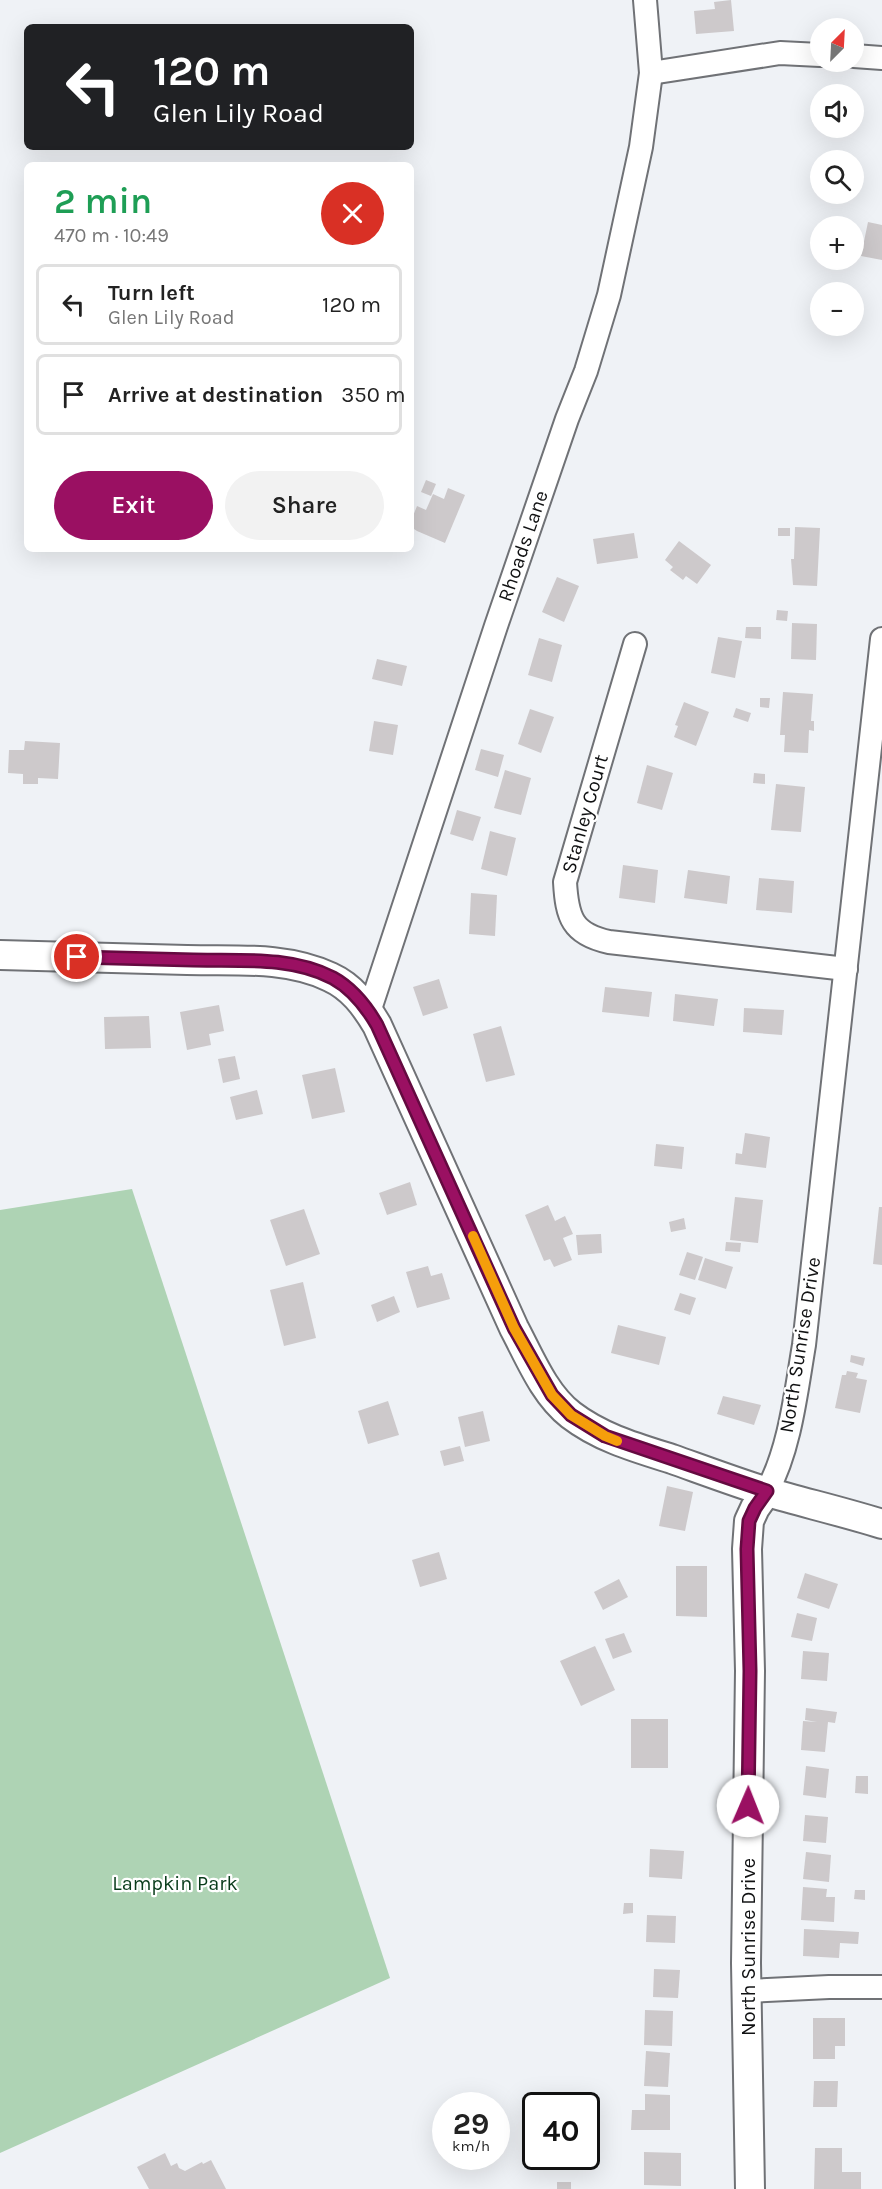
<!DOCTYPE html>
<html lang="en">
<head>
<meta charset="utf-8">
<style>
  body { margin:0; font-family:Karla,sans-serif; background:#f2f2f2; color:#222; height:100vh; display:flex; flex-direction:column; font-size:22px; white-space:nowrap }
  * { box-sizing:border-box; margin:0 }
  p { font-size:20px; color:#767676 }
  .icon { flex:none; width:33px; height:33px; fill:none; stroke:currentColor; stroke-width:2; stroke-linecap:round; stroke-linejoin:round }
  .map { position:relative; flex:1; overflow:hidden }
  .details { position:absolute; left:24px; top:162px; width:390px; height:390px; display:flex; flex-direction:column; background:#fff; border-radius:9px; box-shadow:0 6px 24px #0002 }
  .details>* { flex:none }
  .hud { position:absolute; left:24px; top:24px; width:390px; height:126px; border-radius:9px; box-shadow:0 6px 24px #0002; background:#202124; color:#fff; overflow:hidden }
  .needle { width:39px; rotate:24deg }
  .buttons { position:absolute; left:810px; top:18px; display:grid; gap:12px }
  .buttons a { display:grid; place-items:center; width:54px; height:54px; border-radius:50%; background:#fff; box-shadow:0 6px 24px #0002; font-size:30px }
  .speed { position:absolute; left:432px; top:2092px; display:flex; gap:12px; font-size:30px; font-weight:700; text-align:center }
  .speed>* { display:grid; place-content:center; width:78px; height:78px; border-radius:50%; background:#fff; box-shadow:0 6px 24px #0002; line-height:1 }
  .speed small { font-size:15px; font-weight:400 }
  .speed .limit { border:3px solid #111; border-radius:9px; background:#fff; color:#111 }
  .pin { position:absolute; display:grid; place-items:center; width:51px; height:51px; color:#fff; margin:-26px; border:3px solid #fff; border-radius:50%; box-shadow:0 2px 6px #0007 }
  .me { position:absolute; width:66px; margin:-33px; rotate:1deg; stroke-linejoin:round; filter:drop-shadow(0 0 4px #0008) }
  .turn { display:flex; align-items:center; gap:21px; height:126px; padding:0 30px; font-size:27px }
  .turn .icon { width:78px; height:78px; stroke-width:2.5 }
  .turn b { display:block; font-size:42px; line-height:51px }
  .round { display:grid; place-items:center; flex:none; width:63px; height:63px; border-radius:32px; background:#f2f2f2 }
  .headline { display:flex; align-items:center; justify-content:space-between; height:102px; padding:0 30px }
  h1 { font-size:36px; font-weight:600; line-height:45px; color:#1e9e55 }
  .button { display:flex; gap:12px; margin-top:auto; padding:12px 30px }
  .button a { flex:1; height:69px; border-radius:36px; background:#9a1062; color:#fff; font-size:24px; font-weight:600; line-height:69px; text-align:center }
  .button a+a { background:#f2f2f2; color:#222 }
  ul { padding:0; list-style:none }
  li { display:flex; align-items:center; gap:18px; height:81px; margin:0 12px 9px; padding:0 18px; border:3px solid #e0e0e0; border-radius:9px }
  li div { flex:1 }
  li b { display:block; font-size:22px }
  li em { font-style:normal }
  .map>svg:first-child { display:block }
  .green { fill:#aed3b4 }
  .building { fill:#cdc9cb }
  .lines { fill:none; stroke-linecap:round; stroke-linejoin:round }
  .minor-casing { stroke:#707276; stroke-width:26 }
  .tertiary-casing { stroke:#707276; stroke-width:32 }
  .minor { stroke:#fff; stroke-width:22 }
  .tertiary { stroke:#fff; stroke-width:28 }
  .route-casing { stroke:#640a40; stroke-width:15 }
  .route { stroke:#9a1062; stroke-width:10 }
  .slow { stroke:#f59e0b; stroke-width:10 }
  .labels { text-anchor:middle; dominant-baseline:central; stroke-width:4.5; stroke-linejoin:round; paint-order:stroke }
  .street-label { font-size:20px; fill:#101112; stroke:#fff }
  .park-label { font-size:20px; fill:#083b1a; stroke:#fff }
</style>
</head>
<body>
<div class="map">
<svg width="882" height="2189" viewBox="0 0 882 2189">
  <rect width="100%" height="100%" fill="#eff2f6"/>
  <polygon class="green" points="132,1189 390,1978 0,2153 0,1210"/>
  <g class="building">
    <polygon points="731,0 734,31 696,34 694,11 715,9 714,2"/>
    <polygon points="868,222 882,225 882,260 861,256"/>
    <polygon points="426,480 436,484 431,496 421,492"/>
    <polygon points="448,488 465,495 445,543 417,531 411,527 411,521 417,506 426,510 433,494 444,499"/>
    <polygon points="795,527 820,528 817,586 793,585 791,559 794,559"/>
    <rect x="778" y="528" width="12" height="8"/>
    <polygon points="634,533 638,558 597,564 593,539"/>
    <polygon points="679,541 711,565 697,584 686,576 683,580 670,570 673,567 665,560"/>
    <polygon points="557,577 579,586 564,622 542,612"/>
    <polygon points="777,610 788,611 787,621 776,620"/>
    <polygon points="792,623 817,624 816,660 791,659"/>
    <polygon points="746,627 761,627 761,639 745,638"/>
    <polygon points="718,637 742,641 735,678 711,673"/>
    <polygon points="539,638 562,645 552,682 528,675"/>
    <polygon points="377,659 407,666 402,686 372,679"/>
    <polygon points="783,692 813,694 811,721 814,721 814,731 809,730 808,753 784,752 785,735 780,735"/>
    <polygon points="760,698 770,698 769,708 760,707"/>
    <polygon points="684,702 709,712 696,746 674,737 678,726 675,725"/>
    <polygon points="736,708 751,713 748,722 733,717"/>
    <polygon points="530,709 554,717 541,753 518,744"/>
    <polygon points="374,721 398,725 393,755 369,751"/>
    <polygon points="25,741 60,743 58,779 38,778 38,784 23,784 23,774 8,773 9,750 24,750"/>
    <polygon points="481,749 504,755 498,777 475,770"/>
    <polygon points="647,765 673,773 662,810 637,803"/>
    <polygon points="505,770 531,778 521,815 494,808"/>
    <polygon points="754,773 765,774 765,784 753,783"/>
    <polygon points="776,784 805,787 801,832 771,830"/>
    <polygon points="457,810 481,817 473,841 450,834"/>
    <polygon points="490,831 516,838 507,876 481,869"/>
    <polygon points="623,865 658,870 655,903 619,898"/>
    <polygon points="688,870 730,876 727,904 684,898"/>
    <polygon points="759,878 794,881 792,913 756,910"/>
    <polygon points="471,893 497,895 495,936 469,934"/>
    <polygon points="439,979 448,1008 423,1016 413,987"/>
    <polygon points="605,987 652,992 649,1017 602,1012"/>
    <polygon points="675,994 718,999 714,1026 673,1021"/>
    <polygon points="219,1005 224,1031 209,1034 211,1045 187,1050 180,1012"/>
    <polygon points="744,1008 784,1010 782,1035 743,1032"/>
    <polygon points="149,1016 151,1048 105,1049 104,1017"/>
    <polygon points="501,1026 515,1075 486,1082 473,1034"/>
    <polygon points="235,1056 240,1079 223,1083 218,1059"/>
    <polygon points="335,1068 345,1112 312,1119 302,1075"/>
    <polygon points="257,1090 263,1114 236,1120 230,1097"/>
    <polygon points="745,1133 770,1137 766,1168 735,1164 736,1153 742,1154"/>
    <polygon points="656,1144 684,1147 682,1169 654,1166"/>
    <polygon points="410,1182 417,1205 387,1215 379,1193"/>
    <polygon points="735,1197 763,1200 758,1243 730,1240"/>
    <polygon points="548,1205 555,1221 565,1216 573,1234 563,1238 572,1260 554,1267 550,1259 544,1261 525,1215"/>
    <polygon points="879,1207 882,1207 882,1265 873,1264"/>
    <polygon points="304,1209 320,1254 286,1266 270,1220"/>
    <polygon points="684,1218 686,1229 671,1232 669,1222"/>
    <polygon points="601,1234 602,1253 578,1255 576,1235"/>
    <polygon points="726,1242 741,1243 740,1252 725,1251"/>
    <polygon points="687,1252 703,1257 695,1280 679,1275"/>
    <polygon points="705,1258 733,1267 726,1289 698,1280"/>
    <polygon points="428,1266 431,1276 442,1273 450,1299 417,1308 406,1272"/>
    <polygon points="303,1282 316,1338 284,1346 270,1290"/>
    <polygon points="680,1293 696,1298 690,1315 674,1310"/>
    <polygon points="394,1296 400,1312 377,1322 371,1305"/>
    <polygon points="618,1325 666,1337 659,1365 611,1353"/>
    <polygon points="851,1355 865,1358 863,1366 850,1362"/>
    <polygon points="847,1371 858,1373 856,1378 867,1380 860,1413 835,1408 842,1375 846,1375"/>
    <polygon points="723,1396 761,1405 754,1425 717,1414"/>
    <polygon points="388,1401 399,1435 368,1444 358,1411"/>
    <polygon points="483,1411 490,1441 465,1447 458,1417"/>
    <polygon points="460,1446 464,1461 444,1466 440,1451"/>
    <polygon points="667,1486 693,1492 685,1531 659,1526"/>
    <polygon points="439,1552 447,1579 420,1587 412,1560"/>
    <polygon points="676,1566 707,1566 707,1617 676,1616"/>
    <polygon points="805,1573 838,1584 829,1609 797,1598"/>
    <polygon points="619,1579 628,1597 603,1610 594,1592"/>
    <polygon points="797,1613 817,1618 812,1641 791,1637"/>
    <polygon points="624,1633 632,1652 613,1659 605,1639"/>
    <polygon points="595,1646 615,1690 581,1706 560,1661"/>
    <polygon points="803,1651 829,1653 827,1681 801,1679"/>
    <polygon points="806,1708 837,1712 835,1723 828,1722 825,1752 801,1750 803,1721 817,1722 805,1720"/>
    <rect x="631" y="1719" width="37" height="49"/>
    <polygon points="806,1766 829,1769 826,1798 803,1795"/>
    <polygon points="856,1776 868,1776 868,1794 855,1793"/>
    <polygon points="805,1815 828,1817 826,1843 803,1841"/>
    <polygon points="650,1849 684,1851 682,1879 649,1877"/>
    <polygon points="806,1852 831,1855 829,1882 803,1879"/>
    <polygon points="803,1887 827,1889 826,1897 835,1897 834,1922 801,1920"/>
    <polygon points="855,1890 865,1890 865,1900 854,1899"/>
    <polygon points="624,1903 633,1903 633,1913 623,1914"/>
    <polygon points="647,1915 676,1916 675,1943 646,1942"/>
    <polygon points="804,1929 859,1932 858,1944 840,1943 839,1958 803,1956"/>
    <polygon points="654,1969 680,1970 678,1998 653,1997"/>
    <polygon points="645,2010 673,2011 672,2046 644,2045"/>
    <polygon points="813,2018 845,2018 845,2046 835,2046 835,2059 813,2059"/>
    <polygon points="646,2051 670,2053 668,2087 644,2086"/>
    <polygon points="814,2081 838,2081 837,2107 813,2107"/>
    <polygon points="645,2094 670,2095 670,2130 631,2130 632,2110 645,2110"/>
    <polygon points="815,2148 842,2148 842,2172 861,2172 861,2189 814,2189"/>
    <polygon points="644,2152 681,2153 681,2186 644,2185"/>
    <polygon points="165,2153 171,2166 177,2163 179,2168 185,2171 202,2162 203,2164 211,2160 226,2189 149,2189 137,2167"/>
    <rect x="557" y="2182" width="14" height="7"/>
  </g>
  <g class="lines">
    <g class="minor-casing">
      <g id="minor">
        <polyline points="854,56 882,58"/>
        <polyline points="651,73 780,53 820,55"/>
        <path d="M635,644L565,882C567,917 572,934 609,942L846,969"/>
        <polyline points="369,1012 496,626 567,419 586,371 609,295 641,147 651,73 645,0"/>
        <path d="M767,1491C790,1449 796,1392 804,1345L882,639"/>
        <polyline points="747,1991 829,1987 882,1987"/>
      </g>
    </g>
    <g class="tertiary-casing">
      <g id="tertiary">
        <path d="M0,955C62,957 125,958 187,960C234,961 286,956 330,977C352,987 365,1005 377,1025L514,1328C530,1358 544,1394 571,1415C601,1438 637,1448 672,1459C703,1470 735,1482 767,1492C805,1503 844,1512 882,1524"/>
        <polyline points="750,2189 746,1963 750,1671 747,1549 749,1521 755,1508 767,1491"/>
      </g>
    </g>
    <use href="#minor" class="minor"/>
    <use href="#tertiary" class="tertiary"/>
  </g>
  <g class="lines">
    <g class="route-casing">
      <path id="route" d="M77,957C116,958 154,959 193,960C239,961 291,956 333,978C353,989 366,1006 377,1025L514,1328L552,1395L571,1415L605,1436L767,1491L755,1508L749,1521L747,1549L750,1671L748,1806"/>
    </g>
    <use href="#route" class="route"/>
    <polyline class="slow" points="473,1236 514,1328 552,1395 571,1415 605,1436 617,1441"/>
  </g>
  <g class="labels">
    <g class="street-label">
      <text transform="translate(523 546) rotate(-71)">Rhoads Lane</text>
      <text transform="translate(585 814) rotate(-74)">Stanley Court</text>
      <text transform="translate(800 1345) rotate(-81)">North Sunrise Drive</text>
      <text transform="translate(748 1947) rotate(-90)">North Sunrise Drive</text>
    </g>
    <g class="park-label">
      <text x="175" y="1883">Lampkin Park</text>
    </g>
  </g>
</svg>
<div class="buttons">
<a><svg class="needle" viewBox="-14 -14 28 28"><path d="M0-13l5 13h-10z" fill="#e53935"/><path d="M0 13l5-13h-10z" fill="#767676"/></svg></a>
<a><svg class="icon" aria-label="sound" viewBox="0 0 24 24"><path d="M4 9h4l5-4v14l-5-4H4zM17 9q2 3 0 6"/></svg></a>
<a><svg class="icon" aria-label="search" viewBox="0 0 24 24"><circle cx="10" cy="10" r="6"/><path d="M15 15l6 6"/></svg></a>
<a>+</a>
<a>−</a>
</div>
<div class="speed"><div>29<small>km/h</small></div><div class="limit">40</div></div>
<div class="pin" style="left:77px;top:957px;background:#d93025"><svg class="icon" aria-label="arrive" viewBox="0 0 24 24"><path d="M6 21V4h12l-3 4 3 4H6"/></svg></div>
<svg class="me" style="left:748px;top:1806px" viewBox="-20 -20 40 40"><circle r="19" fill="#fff"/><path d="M0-13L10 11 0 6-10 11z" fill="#9a1062"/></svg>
<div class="hud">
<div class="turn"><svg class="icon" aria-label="left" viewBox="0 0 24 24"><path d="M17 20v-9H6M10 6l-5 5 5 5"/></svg><div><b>120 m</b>Glen Lily Road</div></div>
</div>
<section class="details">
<div class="headline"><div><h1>2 min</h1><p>470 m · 10:49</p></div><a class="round" style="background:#d93025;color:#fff"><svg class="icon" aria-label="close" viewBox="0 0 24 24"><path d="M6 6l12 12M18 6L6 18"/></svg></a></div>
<ul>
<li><svg class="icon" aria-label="left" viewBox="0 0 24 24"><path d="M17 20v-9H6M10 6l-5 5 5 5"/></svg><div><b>Turn left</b><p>Glen Lily Road</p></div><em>120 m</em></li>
<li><svg class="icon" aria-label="arrive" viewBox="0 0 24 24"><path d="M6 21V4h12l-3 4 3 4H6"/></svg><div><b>Arrive at destination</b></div><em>350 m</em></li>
</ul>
<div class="button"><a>Exit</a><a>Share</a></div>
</section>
</div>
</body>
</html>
